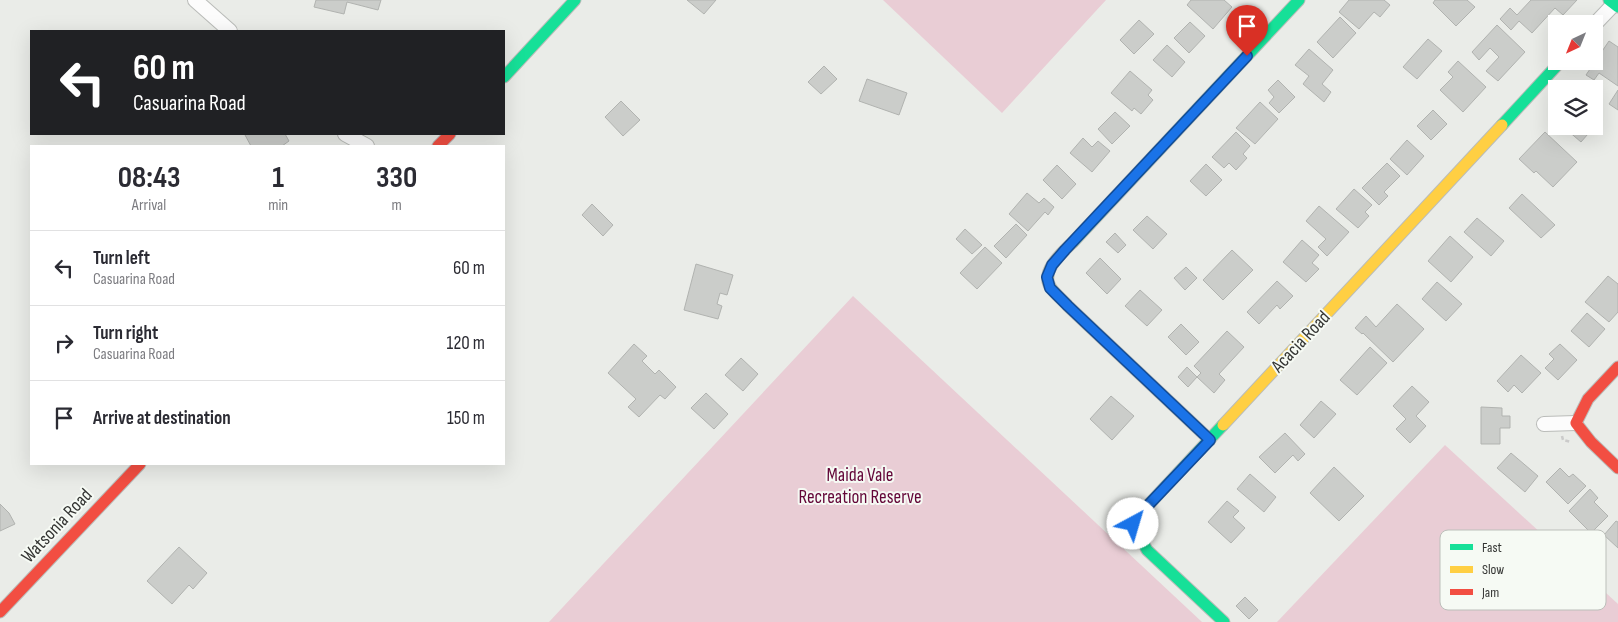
<!DOCTYPE html>
<html lang="en">
<head>
<meta charset="utf-8">
<style>
  body { margin:0; font-family:"Sofia Sans Condensed",sans-serif; background:#f2f2f3; color:#2b2b33; height:100vh; display:flex; flex-direction:column; font-size:19px; white-space:nowrap }
  * { box-sizing:border-box; margin:0 }
  p { font-size:16px; color:#7c7c81 }
  .icon { flex:none; width:28px; height:28px; fill:none; stroke:currentColor; stroke-width:2; stroke-linecap:round; stroke-linejoin:round }
  .map { position:relative; flex:1; overflow:hidden }
  .panel { position:absolute; left:30px; top:145px; width:475px; height:320px; display:flex; flex-direction:column; background:#fff; border-radius:0px; box-shadow:0 5px 20px #0002 }
  .panel>* { flex:none }
  .guide { position:absolute; left:30px; top:30px; width:475px; height:105px; border-radius:0px; box-shadow:0 5px 20px #0002; background:#202124; color:#fff; overflow:hidden }
  .needle { width:32px; rotate:223deg }
  .fabs { position:absolute; left:1548px; top:15px; display:grid; gap:10px }
  .fabs a { display:grid; place-items:center; width:55px; height:55px; border-radius:0px; background:#fff; box-shadow:0 5px 20px #0002; font-size:25px }
  .pin { position:absolute; display:grid; place-items:center; width:42px; height:42px; color:#fff; margin:-51px -21px; border-radius:50% 50% 50% 0; rotate:-45deg; box-shadow:0 0 5px #0007 }
  .pin .icon { rotate:45deg }
  .me { position:absolute; width:55px; margin:-28px; rotate:39deg; stroke-linejoin:round; filter:drop-shadow(0 0 4px #0008) }
  .turn { display:flex; align-items:center; gap:18px; height:105px; padding:0 20px; font-size:22px }
  .turn .icon { width:65px; height:65px; stroke-width:2.5 }
  .turn b { display:block; font-size:35px; line-height:42px }
  .eta { display:flex; justify-content:space-evenly; align-items:center; height:85px; text-align:center }
  .eta b { font-size:30px; font-weight:700; line-height:35px }
  ul { padding:0; list-style:none }
  li { display:flex; align-items:center; gap:15px; height:75px; padding:0 20px; border-top:1px solid #e1e1e2 }
  li div { flex:1 }
  li b { display:block; font-size:19px }
  li em { font-style:normal }
  .map>svg:first-child { display:block }
  .green { fill:#e9cdd5 }
  .building { fill:#cbcdca; stroke:#b1b3b0 }
  .lines { fill:none; stroke-linecap:round; stroke-linejoin:round }
  .street-casing { stroke:#babcb9; stroke-width:16 }
  .fast-casing { stroke:#babcb9; stroke-width:13 }
  .slow-casing { stroke:#babcb9; stroke-width:13 }
  .jam-casing { stroke:#babcb9; stroke-width:13 }
  .path { stroke:#cbcbca; stroke-width:2.5; stroke-dasharray:4 2.5; stroke-linecap:butt }
  .street { stroke:#fcfcfc; stroke-width:14 }
  .fast { stroke:#16e098; stroke-width:11 }
  .slow { stroke:#ffcf43; stroke-width:11 }
  .jam { stroke:#f24e42; stroke-width:11 }
  .route-casing { stroke:#114b97; stroke-width:12 }
  .route { stroke:#1a73e8; stroke-width:9 }
  .labels { text-anchor:middle; dominant-baseline:central; stroke-width:4; stroke-linejoin:round; paint-order:stroke }
  .street-label { font-size:19px; fill:#343533; stroke:#f6faf4 }
  .park-label { font-size:19px; fill:#630638; stroke:#f6faf4 }
  .key { fill:#f6faf4; stroke:#bcbfba; stroke-width:1 }
  .key-label { font-size:14px; fill:#343533 }
</style>
</head>
<body>
<div class="map">
<svg width="1618" height="622" viewBox="0 0 1618 622">
  <rect width="100%" height="100%" fill="#eaece8"/>
  <g class="green">
    <polygon points="883,0 1106,0 1002,113"/>
    <polygon points="853,296 1202,622 549,622"/>
    <polygon points="1445,445 1618,604 1618,622 1277,622"/>
  </g>
  <g class="building">
    <polygon points="316,0 381,0 378,10 347,2 344,14 314,7"/>
    <polygon points="687,0 716,0 704,14"/>
    <polygon points="1191,0 1224,0 1232,7 1213,29 1187,5"/>
    <polygon points="1349,0 1384,0 1390,5 1380,17 1374,12 1359,29 1339,12"/>
    <polygon points="1435,0 1467,0 1475,7 1456,26 1433,3"/>
    <polygon points="1531,0 1577,0 1563,15 1555,8 1532,33 1519,21 1511,30 1500,19 1510,8 1517,15"/>
    <polygon points="1340,17 1356,33 1333,58 1317,42"/>
    <polygon points="1139,20 1154,34 1134,54 1120,40"/>
    <polygon points="1190,22 1205,36 1189,53 1174,38"/>
    <polygon points="1497,25 1525,52 1498,81 1486,71 1499,57 1490,48 1479,60 1472,52"/>
    <polygon points="1428,39 1442,51 1417,79 1403,67"/>
    <polygon points="1609,41 1618,47 1618,86 1599,73 1594,80 1586,75"/>
    <polygon points="1167,45 1185,62 1172,77 1153,60"/>
    <polygon points="1309,49 1333,70 1322,84 1331,92 1324,102 1303,84 1309,76 1295,65"/>
    <polygon points="1458,61 1486,87 1463,112 1440,90 1453,77 1448,72"/>
    <polygon points="824,66 837,79 821,94 808,82"/>
    <polygon points="1130,71 1152,90 1148,95 1153,100 1141,114 1134,108 1132,111 1111,93"/>
    <polygon points="867,79 907,93 899,115 859,101"/>
    <polygon points="1278,80 1295,97 1279,113 1269,103 1274,97 1268,90"/>
    <polygon points="1618,90 1618,110 1609,104"/>
    <polygon points="621,101 640,120 623,136 605,117"/>
    <polygon points="1260,102 1278,119 1255,144 1236,128"/>
    <polygon points="1433,110 1447,124 1431,140 1417,126"/>
    <polygon points="1115,112 1130,126 1112,144 1098,129"/>
    <polygon points="1594,113 1601,119 1581,142 1567,130 1570,126 1594,126"/>
    <polygon points="1236,132 1250,146 1243,154 1247,158 1236,170 1229,163 1224,168 1212,157"/>
    <polygon points="1545,132 1577,162 1553,187 1536,171 1534,173 1519,159"/>
    <polygon points="247,134 285,134 289,141 282,146 251,146 245,135"/>
    <polygon points="1083,138 1092,147 1098,141 1110,151 1092,172 1070,153"/>
    <polygon points="1407,140 1424,156 1407,175 1390,159"/>
    <polygon points="1387,163 1400,176 1384,192 1388,196 1379,205 1362,188"/>
    <polygon points="1206,164 1222,180 1206,196 1190,181"/>
    <polygon points="1057,165 1076,184 1062,199 1043,180"/>
    <polygon points="1354,189 1372,205 1365,212 1369,216 1358,228 1336,209"/>
    <polygon points="1027,193 1039,203 1044,198 1054,207 1048,215 1045,212 1028,231 1009,214"/>
    <polygon points="1522,194 1555,225 1541,238 1509,208"/>
    <polygon points="592,204 613,225 603,236 582,215"/>
    <polygon points="1319,206 1349,232 1327,256 1318,247 1326,239 1306,221"/>
    <polygon points="1147,216 1167,234 1153,249 1133,230"/>
    <polygon points="1477,218 1504,241 1491,256 1464,232"/>
    <polygon points="1016,224 1027,235 1006,258 994,246"/>
    <polygon points="965,229 982,245 972,254 956,239"/>
    <polygon points="1115,233 1126,245 1118,253 1106,242"/>
    <polygon points="1450,236 1473,257 1451,282 1428,261"/>
    <polygon points="1302,240 1319,255 1312,263 1319,269 1306,282 1283,262"/>
    <polygon points="985,247 1002,263 977,289 960,273"/>
    <polygon points="1232,250 1253,270 1223,300 1203,280"/>
    <polygon points="1100,258 1121,279 1107,294 1086,273"/>
    <polygon points="696,264 733,275 727,295 720,293 717,304 722,306 718,319 684,310"/>
    <polygon points="1186,267 1197,278 1185,290 1174,278"/>
    <polygon points="1608,276 1618,284 1618,312 1609,322 1585,302"/>
    <polygon points="1277,281 1293,296 1280,309 1277,305 1259,324 1247,312"/>
    <polygon points="1437,282 1462,304 1446,321 1422,299"/>
    <polygon points="1140,290 1162,310 1147,326 1125,306"/>
    <polygon points="1397,304 1424,329 1393,362 1363,333 1362,334 1355,328 1366,316 1376,327"/>
    <polygon points="1587,313 1605,329 1589,347 1571,331"/>
    <polygon points="1181,324 1199,342 1186,355 1168,337"/>
    <polygon points="1227,331 1244,347 1219,374 1225,380 1214,393 1197,377 1188,387 1178,377 1187,367 1197,377 1201,373 1194,366"/>
    <polygon points="634,344 647,356 642,361 655,374 659,370 676,387 665,399 660,395 639,417 628,407 636,399 608,373"/>
    <polygon points="1560,344 1577,360 1558,380 1545,368 1554,359 1549,354"/>
    <polygon points="1370,347 1387,363 1357,395 1340,380"/>
    <polygon points="1521,355 1541,373 1522,393 1514,385 1508,392 1497,381"/>
    <polygon points="741,358 758,374 743,391 725,375"/>
    <polygon points="1412,386 1429,402 1416,416 1426,426 1410,443 1396,429 1406,419 1393,406"/>
    <polygon points="706,393 728,414 714,429 691,408"/>
    <polygon points="1111,396 1134,416 1112,440 1090,419"/>
    <polygon points="1321,401 1336,414 1314,438 1300,425"/>
    <polygon points="1481,407 1502,408 1502,416 1510,416 1510,428 1500,428 1500,444 1481,444"/>
    <polygon points="1285,433 1305,454 1298,461 1293,455 1275,473 1259,457"/>
    <polygon points="1511,453 1538,476 1525,492 1497,468"/>
    <polygon points="1334,467 1364,496 1339,521 1310,493"/>
    <polygon points="1560,468 1569,477 1573,474 1586,486 1568,504 1546,482"/>
    <polygon points="1250,474 1276,497 1264,512 1237,489"/>
    <polygon points="1590,489 1598,498 1594,502 1608,516 1591,533 1569,511"/>
    <polygon points="1227,501 1239,511 1233,517 1245,528 1231,543 1208,522"/>
    <polygon points="0,504 9,513 15,524 0,531"/>
    <polygon points="1616,521 1618,522 1618,548 1604,535"/>
    <polygon points="179,547 207,573 193,589 189,585 172,604 147,581"/>
    <polygon points="1245,597 1258,610 1249,619 1236,606"/>
  </g>
  <g class="lines">
    <g class="street-casing">
      <g id="street">
        <polyline points="195,0 230,31"/>
        <polyline points="1594,25 1614,4"/>
        <polyline points="345,134 367,146"/>
        <polyline points="1544,424 1576,423"/>
      </g>
    </g>
    <g class="fast-casing">
      <g id="fast">
        <polyline points="1609,0 1618,7"/>
        <polyline points="504,77 575,0"/>
        <polyline points="1502,125 1561,61"/>
        <polyline points="1073,242 1299,0"/>
        <polyline points="1223,425 1138,516 1133,524 1147,550 1224,622"/>
      </g>
    </g>
    <g class="slow-casing">
      <g id="slow">
        <path d="M1073,242C1062,253 1039,272 1051,288C1056,295 1063,300 1068,306L1210,440"/>
        <polyline points="1223,425 1502,125"/>
      </g>
    </g>
    <g class="jam-casing">
      <g id="jam">
        <polyline points="438,146 450,134"/>
        <polyline points="1618,367 1588,399 1576,423 1591,442 1618,468"/>
        <polyline points="0,612 140,464"/>
      </g>
    </g>
    <polyline class="path" points="1562,436 1563,440 1571,442"/>
    <use href="#street" class="street"/>
    <use href="#fast" class="fast"/>
    <use href="#slow" class="slow"/>
    <use href="#jam" class="jam"/>
  </g>
  <g class="lines">
    <g class="route-casing">
      <polyline id="route" points="1133,524 1138,516 1210,440 1068,306 1050,288 1047,277 1052,265 1065,250 1247,56"/>
    </g>
    <use href="#route" class="route"/>
  </g>
  <g class="labels">
    <g class="street-label">
      <text transform="translate(1301 342) rotate(-47)">Acacia Road</text>
      <text transform="translate(57 526) rotate(-47)">Watsonia Road</text>
    </g>
    <g class="park-label">
      <text x="860" y="475">Maida Vale<tspan x="860" dy="22">Recreation Reserve</tspan></text>
    </g>
  </g>
  <rect x="1440" y="530" width="166" height="80" rx="8" class="key"/>
  <rect x="1450" y="544" width="23" height="6" fill="#16e098"/>
  <rect x="1450" y="566" width="23" height="7" fill="#ffcf43"/>
  <rect x="1450" y="589" width="23" height="6" fill="#f24e42"/>
  <g class="key-label">
    <text x="1482" y="552">Fast</text>
    <text x="1482" y="574">Slow</text>
    <text x="1482" y="597">Jam</text>
  </g>
</svg>
<div class="fabs">
<a><svg class="needle" viewBox="-14 -14 28 28"><path d="M0-13l5 13h-10z" fill="#e53935"/><path d="M0 13l5-13h-10z" fill="#7c7c81"/></svg></a>
<a><svg class="icon" aria-label="layers" viewBox="0 0 24 24"><path d="M12 4l9 5-9 5-9-5zM3 14l9 5 9-5"/></svg></a>
</div>
<div class="pin" style="left:1247px;top:56px;background:#d93025"><svg class="icon" aria-label="arrive" viewBox="0 0 24 24"><path d="M6 21V4h12l-3 4 3 4H6"/></svg></div>
<svg class="me" style="left:1133px;top:524px" viewBox="-20 -20 40 40"><circle r="19" fill="#fff"/><path d="M0-13L10 11 0 6-10 11z" fill="#1a73e8"/></svg>
<div class="guide">
<div class="turn"><svg class="icon" aria-label="left" viewBox="0 0 24 24"><path d="M17 20v-9H6M10 6l-5 5 5 5"/></svg><div><b>60 m</b>Casuarina Road</div></div>
</div>
<section class="panel">
<div class="eta">
<div><b>08:43</b><p>Arrival</p></div>
<div><b>1</b><p>min</p></div>
<div><b>330</b><p>m</p></div>
</div>
<ul>
<li><svg class="icon" aria-label="left" viewBox="0 0 24 24"><path d="M17 20v-9H6M10 6l-5 5 5 5"/></svg><div><b>Turn left</b><p>Casuarina Road</p></div><em>60 m</em></li>
<li><svg class="icon" aria-label="right" viewBox="0 0 24 24"><path d="M7 20v-9h11M14 6l5 5-5 5"/></svg><div><b>Turn right</b><p>Casuarina Road</p></div><em>120 m</em></li>
<li><svg class="icon" aria-label="arrive" viewBox="0 0 24 24"><path d="M6 21V4h12l-3 4 3 4H6"/></svg><div><b>Arrive at destination</b></div><em>150 m</em></li>
</ul>
</section>
</div>
</body>
</html>
